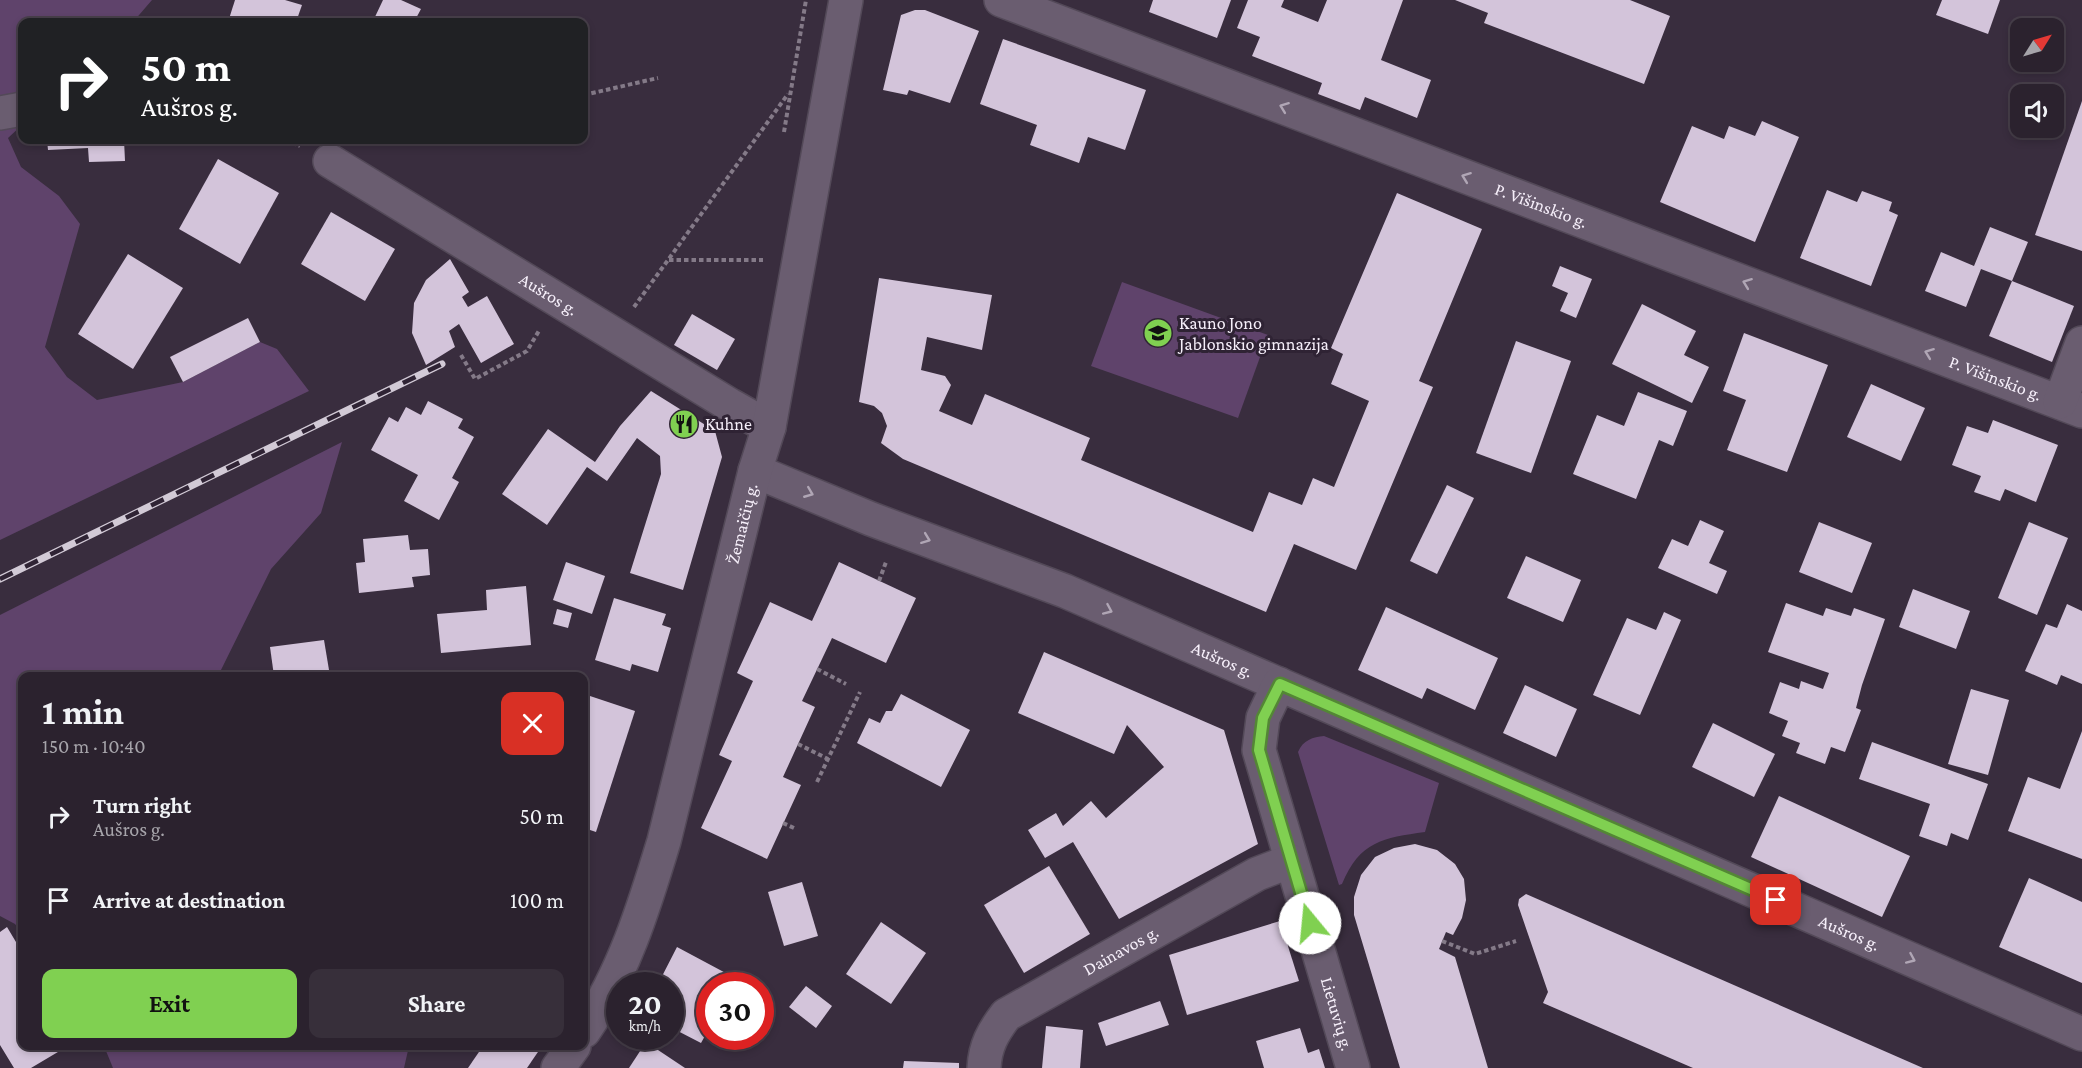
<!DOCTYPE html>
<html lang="en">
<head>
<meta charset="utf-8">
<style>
  body { margin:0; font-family:"Crimson Pro",serif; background:#372f3a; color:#f1f3f6; height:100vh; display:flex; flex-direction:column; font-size:22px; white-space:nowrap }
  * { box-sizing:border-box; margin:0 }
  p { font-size:20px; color:#a6a4aa }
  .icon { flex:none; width:33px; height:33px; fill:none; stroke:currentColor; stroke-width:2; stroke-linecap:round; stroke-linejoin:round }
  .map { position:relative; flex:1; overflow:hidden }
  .side { position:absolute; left:18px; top:672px; width:570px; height:378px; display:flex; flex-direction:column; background:#2b222e; border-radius:12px; box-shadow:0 3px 9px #0003,0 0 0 2px #473f4a }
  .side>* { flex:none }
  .banner { position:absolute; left:18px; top:18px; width:570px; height:126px; border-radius:12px; box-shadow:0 3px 9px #0003,0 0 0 2px #473f4a; background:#202124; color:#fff; overflow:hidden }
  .needle { width:39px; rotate:53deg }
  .fabs { position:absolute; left:2010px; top:18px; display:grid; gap:12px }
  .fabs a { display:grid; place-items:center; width:54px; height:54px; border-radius:12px; background:#2b222e; box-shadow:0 3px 9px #0003,0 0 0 2px #473f4a; font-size:30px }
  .speed { position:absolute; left:606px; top:972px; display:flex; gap:12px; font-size:30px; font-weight:700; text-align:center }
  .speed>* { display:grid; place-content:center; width:78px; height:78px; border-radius:50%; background:#2b222e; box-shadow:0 3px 9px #0003,0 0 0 2px #473f4a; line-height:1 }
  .speed small { font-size:15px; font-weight:400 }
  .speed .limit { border:9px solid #d22; background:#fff; color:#111 }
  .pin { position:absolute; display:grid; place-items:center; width:51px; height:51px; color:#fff; margin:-26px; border-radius:12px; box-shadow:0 3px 9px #0006 }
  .me { position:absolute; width:66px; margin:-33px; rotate:343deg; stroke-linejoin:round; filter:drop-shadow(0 0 4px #0008) }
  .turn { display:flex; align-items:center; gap:21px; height:126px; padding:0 24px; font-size:27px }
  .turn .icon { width:78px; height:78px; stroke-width:2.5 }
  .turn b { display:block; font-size:42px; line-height:51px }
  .round { display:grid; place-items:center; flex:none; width:63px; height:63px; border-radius:12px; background:#372f3a }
  .overview { display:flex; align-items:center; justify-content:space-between; height:102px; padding:0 24px }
  h1 { font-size:36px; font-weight:700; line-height:45px }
  .primary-button { display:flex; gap:12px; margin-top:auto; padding:12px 24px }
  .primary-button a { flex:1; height:69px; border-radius:12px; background:#80d051; color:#111; font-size:24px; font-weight:700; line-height:69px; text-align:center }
  .primary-button a+a { background:#372f3a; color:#f1f3f6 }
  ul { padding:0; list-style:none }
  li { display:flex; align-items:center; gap:18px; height:84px; padding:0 24px }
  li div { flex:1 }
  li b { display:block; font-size:22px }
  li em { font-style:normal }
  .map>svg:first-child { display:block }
  .green { fill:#5f436b }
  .building { fill:#d3c4da }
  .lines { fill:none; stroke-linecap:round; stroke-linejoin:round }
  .minor-casing { stroke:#534958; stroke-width:36 }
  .path { stroke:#847a88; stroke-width:4; stroke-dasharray:4.5 3; stroke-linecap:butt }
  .minor { stroke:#6a5d70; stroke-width:33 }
  .rail-casing { stroke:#d2cad6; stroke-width:7 }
  .rail { stroke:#2f2334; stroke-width:4.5; stroke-dasharray:14; stroke-linecap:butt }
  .oneway { stroke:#b0a6b5 }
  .route-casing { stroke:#538735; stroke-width:15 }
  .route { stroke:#80d051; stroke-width:10 }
  .labels { text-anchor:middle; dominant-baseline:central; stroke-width:6; stroke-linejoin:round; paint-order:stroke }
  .street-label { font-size:18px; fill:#f6effa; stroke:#2f2334 }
  .poi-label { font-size:18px; fill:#f6effa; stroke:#2f2334; text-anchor:start }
</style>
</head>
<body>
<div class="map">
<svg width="2082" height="1068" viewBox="0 0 2082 1068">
  <rect width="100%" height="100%" fill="#392d3e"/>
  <g class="green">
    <polygon points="0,0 152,0 133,22 22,22 22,125 8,138 21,167 59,196 80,224 45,347 67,377 97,400 183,382 260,342 277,349 309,391 0,540"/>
    <polygon points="1122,282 1268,335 1238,418 1091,366"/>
    <polygon points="342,442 321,513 271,569 218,676 22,676 22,934 15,924 0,916 0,615"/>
    <path d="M1324,736L1439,783L1425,832C1383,838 1360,841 1342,884L1339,885L1298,752C1303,740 1313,737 1324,736Z"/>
    <polygon points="104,1046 409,1046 404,1068 113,1068"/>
  </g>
  <g class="building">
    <polygon points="235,0 285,0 302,5 296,22 228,22"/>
    <polygon points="383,0 401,0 421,9 414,22 381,22 374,19"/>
    <polygon points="1153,0 1231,0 1217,38 1149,12"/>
    <polygon points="1248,0 1284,0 1281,7 1318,22 1327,0 1403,0 1381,60 1431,80 1417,118 1365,97 1360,110 1318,94 1322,83 1252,56 1260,37 1237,28"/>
    <polygon points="1455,0 1630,0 1670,16 1644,84 1484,23 1488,13"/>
    <polygon points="1942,0 2000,0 1988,34 1936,15"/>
    <polygon points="915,10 925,10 979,31 950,103 909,90 907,95 883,90 901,15"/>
    <polygon points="1003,39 1146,90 1125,150 1088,137 1079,163 1030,145 1037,125 980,104"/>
    <polygon points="2082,101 2082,251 2035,235"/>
    <polygon points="1762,121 1799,137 1755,242 1660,202 1692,126 1724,139 1729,126 1755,136"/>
    <polygon points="47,140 124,140 125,161 89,162 88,148 48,150"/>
    <polygon points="218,159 279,193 240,264 179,229"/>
    <polygon points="1827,190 1857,202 1862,191 1892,202 1889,211 1898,215 1871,286 1800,258"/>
    <polygon points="1397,193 1482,229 1419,381 1433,387 1356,570 1294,544 1266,612 903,459 881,443 887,426 882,413 874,406 859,402 879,278 992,295 982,350 927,337 921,370 945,376 951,385 939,411 972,425 985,394 1090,438 1081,460 1253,532 1269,492 1302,505 1313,478 1334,487 1369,401 1331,384 1343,354 1331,348"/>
    <polygon points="331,212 395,249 365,301 301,264"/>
    <polygon points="1990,227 2028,242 2012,281 1981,269 1966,307 1925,291 1941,252 1974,266"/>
    <polygon points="128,254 183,288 133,369 78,334"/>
    <polygon points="450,259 469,292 462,297 468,307 487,296 514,344 481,363 459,324 449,331 455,347 426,365 412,333 414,303 426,280"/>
    <polygon points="1560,266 1592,279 1576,318 1560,311 1568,293 1552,286"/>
    <polygon points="2012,281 2074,306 2052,362 1989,336"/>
    <polygon points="1642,304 1696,331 1684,355 1709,367 1692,403 1612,364"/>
    <polygon points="692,314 735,339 717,370 674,345"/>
    <polygon points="248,318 260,342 183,382 170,357"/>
    <polygon points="1744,333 1828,365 1787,472 1727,450 1746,400 1723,391"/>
    <polygon points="1516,341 1571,361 1531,473 1476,453"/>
    <polygon points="1871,384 1925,408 1901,461 1847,437"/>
    <polygon points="651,391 715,431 722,457 683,590 630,573 661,474 660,456 637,438 607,481 587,467 547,525 502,494 548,429 595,462 620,426"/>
    <polygon points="1638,392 1687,411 1673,446 1659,440 1636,499 1573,474 1597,415 1624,426"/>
    <polygon points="428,401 463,419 458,428 474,437 452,478 459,482 439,520 404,501 418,475 371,450 389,417 398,422 406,407 421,415"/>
    <polygon points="1993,420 2058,445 2036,502 2005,489 2000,501 1974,492 1981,476 1952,465 1967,426 1988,433"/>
    <polygon points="1447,485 1474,498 1437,574 1410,561"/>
    <polygon points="1700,520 1724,531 1709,563 1727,571 1717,594 1658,568 1672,539 1688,546"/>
    <polygon points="1819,522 1872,543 1852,593 1799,572"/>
    <polygon points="2029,522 2068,538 2037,615 1998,598"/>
    <polygon points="408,535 410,550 428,549 430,575 412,577 414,587 359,593 356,563 365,562 363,539"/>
    <polygon points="1526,556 1581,580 1563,622 1507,598"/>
    <polygon points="566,562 605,576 592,614 553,600"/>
    <polygon points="839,562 916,598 886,663 832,638 802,701 815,707 783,777 801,785 767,859 701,828 732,761 719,755 753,681 737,673 770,602 812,621"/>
    <polygon points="526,586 531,645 441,653 437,614 487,610 486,590"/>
    <polygon points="1913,589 1970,611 1956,649 1899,627"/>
    <polygon points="614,598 666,614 662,625 671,628 658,672 632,664 630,671 595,660"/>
    <polygon points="1786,603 1823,616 1826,608 1851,616 1854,608 1885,619 1862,685 1856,708 1861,710 1845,752 1831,747 1825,764 1796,753 1800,743 1782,736 1788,721 1769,713 1780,682 1799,689 1801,681 1823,689 1829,673 1768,652"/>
    <polygon points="2067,604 2082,611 2082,684 2061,675 2057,685 2025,671 2046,624 2057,628"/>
    <polygon points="1386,607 1498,658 1475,710 1427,688 1422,699 1358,670"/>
    <polygon points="557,609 572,613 568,628 553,624"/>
    <polygon points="1664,612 1681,620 1640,715 1593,695 1627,618 1656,630"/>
    <polygon points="324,640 330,676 274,676 270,647"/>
    <polygon points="1044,652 1224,730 1258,844 1119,919 1073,842 1045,858 1028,830 1056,813 1063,826 1091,801 1106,818 1164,767 1127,725 1114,754 1018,713"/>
    <polygon points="1525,685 1577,709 1556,757 1503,733"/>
    <polygon points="1971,689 2009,700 1988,775 1948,764"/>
    <polygon points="584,694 635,711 596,832 584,828"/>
    <polygon points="901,694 970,730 941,787 857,743 869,718 880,723 886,711 892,711"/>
    <polygon points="1713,723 1775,754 1754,797 1692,767"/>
    <polygon points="2082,731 2082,859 2008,831 2028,777 2060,789"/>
    <polygon points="1872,742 1988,784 1968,840 1951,833 1947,846 1919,836 1930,804 1859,779"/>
    <polygon points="1779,796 1910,856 1882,917 1751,857"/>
    <polygon points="1415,844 1437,850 1455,864 1464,879 1466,900 1462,918 1453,935 1446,932 1439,949 1455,957 1488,1068 1400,1068 1354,915 1354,897 1361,875 1375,857 1394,848"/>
    <polygon points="1049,866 1090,934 1024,973 984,905"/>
    <polygon points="2029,878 2082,902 2082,983 1999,947"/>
    <polygon points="802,882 818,936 784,946 768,892"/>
    <polygon points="1526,894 1923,1068 1693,1068 1543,1003 1548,992 1518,905 1519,899"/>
    <polygon points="1280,921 1299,981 1187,1015 1169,955"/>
    <polygon points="881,922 926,953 891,1004 846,974"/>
    <polygon points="7,927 22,952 22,1046 68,1046 31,1068 14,1068 0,1045 0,932"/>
    <polygon points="677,947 735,978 731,986 710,986 710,1027 701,1043 670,1027 670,986 657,986"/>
    <polygon points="806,986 832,1006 816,1028 789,1007"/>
    <polygon points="1160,1001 1169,1025 1106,1046 1098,1023"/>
    <polygon points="1046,1026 1083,1030 1080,1068 1042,1068"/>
    <polygon points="1300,1028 1308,1053 1319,1049 1325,1068 1264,1068 1256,1041"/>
    <polygon points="646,1042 685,1068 629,1068"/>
    <polygon points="483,1046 542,1046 527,1068 468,1068"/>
    <polygon points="904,1061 959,1063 959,1068 903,1068"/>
  </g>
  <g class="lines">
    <g class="minor-casing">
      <g id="minor">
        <path id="s1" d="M1001,0L2082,411"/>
        <polyline points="0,113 22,109"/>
        <path id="s2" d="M330,161L730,405L769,427"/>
        <polyline points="2060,402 2082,343"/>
        <path id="s3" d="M755,471L871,519L1065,591L2082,1034"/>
        <path id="s4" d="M1279,684L1263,718L1259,750L1353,1068"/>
        <path id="s5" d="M584,1031C623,975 644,907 664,841L755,471L769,427L846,0"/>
        <polyline points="558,1068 574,1046"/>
        <path id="s6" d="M984,1068C985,1046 993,1032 1006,1015L1257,874L1291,861"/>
      </g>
    </g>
    <g class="path">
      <polyline points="584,95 658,78"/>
      <polyline points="784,132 806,0"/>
      <polyline points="285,140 300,146"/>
      <polyline points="669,260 763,260"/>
      <polyline points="634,307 788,94"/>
      <polyline points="461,355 475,379 527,351 540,329"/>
      <polyline points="879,581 886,562"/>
      <polyline points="817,669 846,684"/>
      <polyline points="798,744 828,759"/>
      <polyline points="817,782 860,692"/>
      <polyline points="783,823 794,828"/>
      <polyline points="1442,941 1475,954 1516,941"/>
    </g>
    <use href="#minor" class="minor"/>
    <g class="rail-casing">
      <polyline id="rail" points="0,579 442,364"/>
    </g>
    <use href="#rail" class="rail"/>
  </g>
  <defs><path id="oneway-chevron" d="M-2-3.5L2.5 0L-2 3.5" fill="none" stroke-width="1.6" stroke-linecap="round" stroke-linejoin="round" transform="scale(1.5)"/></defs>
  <g class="oneway">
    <use href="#oneway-chevron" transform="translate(1284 107) rotate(-159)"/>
    <use href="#oneway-chevron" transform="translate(1466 177) rotate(-159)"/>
    <use href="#oneway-chevron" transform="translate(1747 283) rotate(-159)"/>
    <use href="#oneway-chevron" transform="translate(1929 353) rotate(-159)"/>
    <use href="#oneway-chevron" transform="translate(809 493) rotate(22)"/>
    <use href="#oneway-chevron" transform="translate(926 539) rotate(21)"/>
    <use href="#oneway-chevron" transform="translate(1108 610) rotate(24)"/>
    <use href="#oneway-chevron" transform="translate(1911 959) rotate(24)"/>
  </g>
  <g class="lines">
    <g class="route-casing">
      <polyline id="route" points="1310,923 1259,750 1263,718 1280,684 1776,900"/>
    </g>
    <use href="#route" class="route"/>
  </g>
  <defs>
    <g id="school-disc" transform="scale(1.5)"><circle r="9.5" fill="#80d051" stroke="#2f2334"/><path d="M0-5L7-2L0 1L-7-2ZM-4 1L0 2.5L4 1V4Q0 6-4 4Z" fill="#111"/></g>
    <g id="restaurant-disc" transform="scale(1.5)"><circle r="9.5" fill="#80d051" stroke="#2f2334"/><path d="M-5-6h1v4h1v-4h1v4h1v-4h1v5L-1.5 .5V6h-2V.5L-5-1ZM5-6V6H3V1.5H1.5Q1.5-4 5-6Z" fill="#111"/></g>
  </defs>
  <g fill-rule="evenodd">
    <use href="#school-disc" x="1158" y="333"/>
    <use href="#restaurant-disc" x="684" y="424"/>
  </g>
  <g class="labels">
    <g class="street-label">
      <text stroke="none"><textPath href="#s1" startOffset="578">P. Višinskio g.</textPath></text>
      <text stroke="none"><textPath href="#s2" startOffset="256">Aušros g.</textPath></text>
      <text stroke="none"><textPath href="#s1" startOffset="1064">P. Višinskio g.</textPath></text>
      <text stroke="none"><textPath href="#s5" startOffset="534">Žemaičių g.</textPath></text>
      <text stroke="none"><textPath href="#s3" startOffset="504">Aušros g.</textPath></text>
      <text stroke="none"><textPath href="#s3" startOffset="1188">Aušros g.</textPath></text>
      <text stroke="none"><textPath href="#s6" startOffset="190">Dainavos g.</textPath></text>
      <text stroke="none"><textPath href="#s4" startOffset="345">Lietuvių g.</textPath></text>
    </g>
    <g class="poi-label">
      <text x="1179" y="323">Kauno Jono<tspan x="1179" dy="21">Jablonskio gimnazija</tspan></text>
      <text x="705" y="424">Kuhne</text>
    </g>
  </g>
</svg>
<div class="fabs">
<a><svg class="needle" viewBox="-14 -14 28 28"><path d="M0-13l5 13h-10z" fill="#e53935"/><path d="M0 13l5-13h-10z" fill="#a6a4aa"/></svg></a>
<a><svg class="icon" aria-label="sound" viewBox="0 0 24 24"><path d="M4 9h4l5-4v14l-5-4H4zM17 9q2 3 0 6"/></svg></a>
</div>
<div class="speed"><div>20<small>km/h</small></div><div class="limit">30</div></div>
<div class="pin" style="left:1776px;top:900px;background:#d93025"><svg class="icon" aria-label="arrive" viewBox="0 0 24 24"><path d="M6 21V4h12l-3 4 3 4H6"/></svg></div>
<svg class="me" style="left:1310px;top:923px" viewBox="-20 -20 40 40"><circle r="19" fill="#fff"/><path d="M0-13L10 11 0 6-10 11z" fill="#80d051"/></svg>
<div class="banner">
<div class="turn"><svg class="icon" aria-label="right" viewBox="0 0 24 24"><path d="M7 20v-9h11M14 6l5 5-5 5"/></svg><div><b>50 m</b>Aušros g.</div></div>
</div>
<section class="side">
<div class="overview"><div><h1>1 min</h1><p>150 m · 10:40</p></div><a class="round" style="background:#d93025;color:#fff"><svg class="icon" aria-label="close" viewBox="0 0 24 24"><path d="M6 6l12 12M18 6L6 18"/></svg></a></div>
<ul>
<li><svg class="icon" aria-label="right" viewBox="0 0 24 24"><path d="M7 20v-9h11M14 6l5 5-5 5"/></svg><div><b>Turn right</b><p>Aušros g.</p></div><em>50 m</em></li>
<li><svg class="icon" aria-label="arrive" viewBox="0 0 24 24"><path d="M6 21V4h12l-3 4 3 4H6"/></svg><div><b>Arrive at destination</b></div><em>100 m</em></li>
</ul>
<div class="primary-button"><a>Exit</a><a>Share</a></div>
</section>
</div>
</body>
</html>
